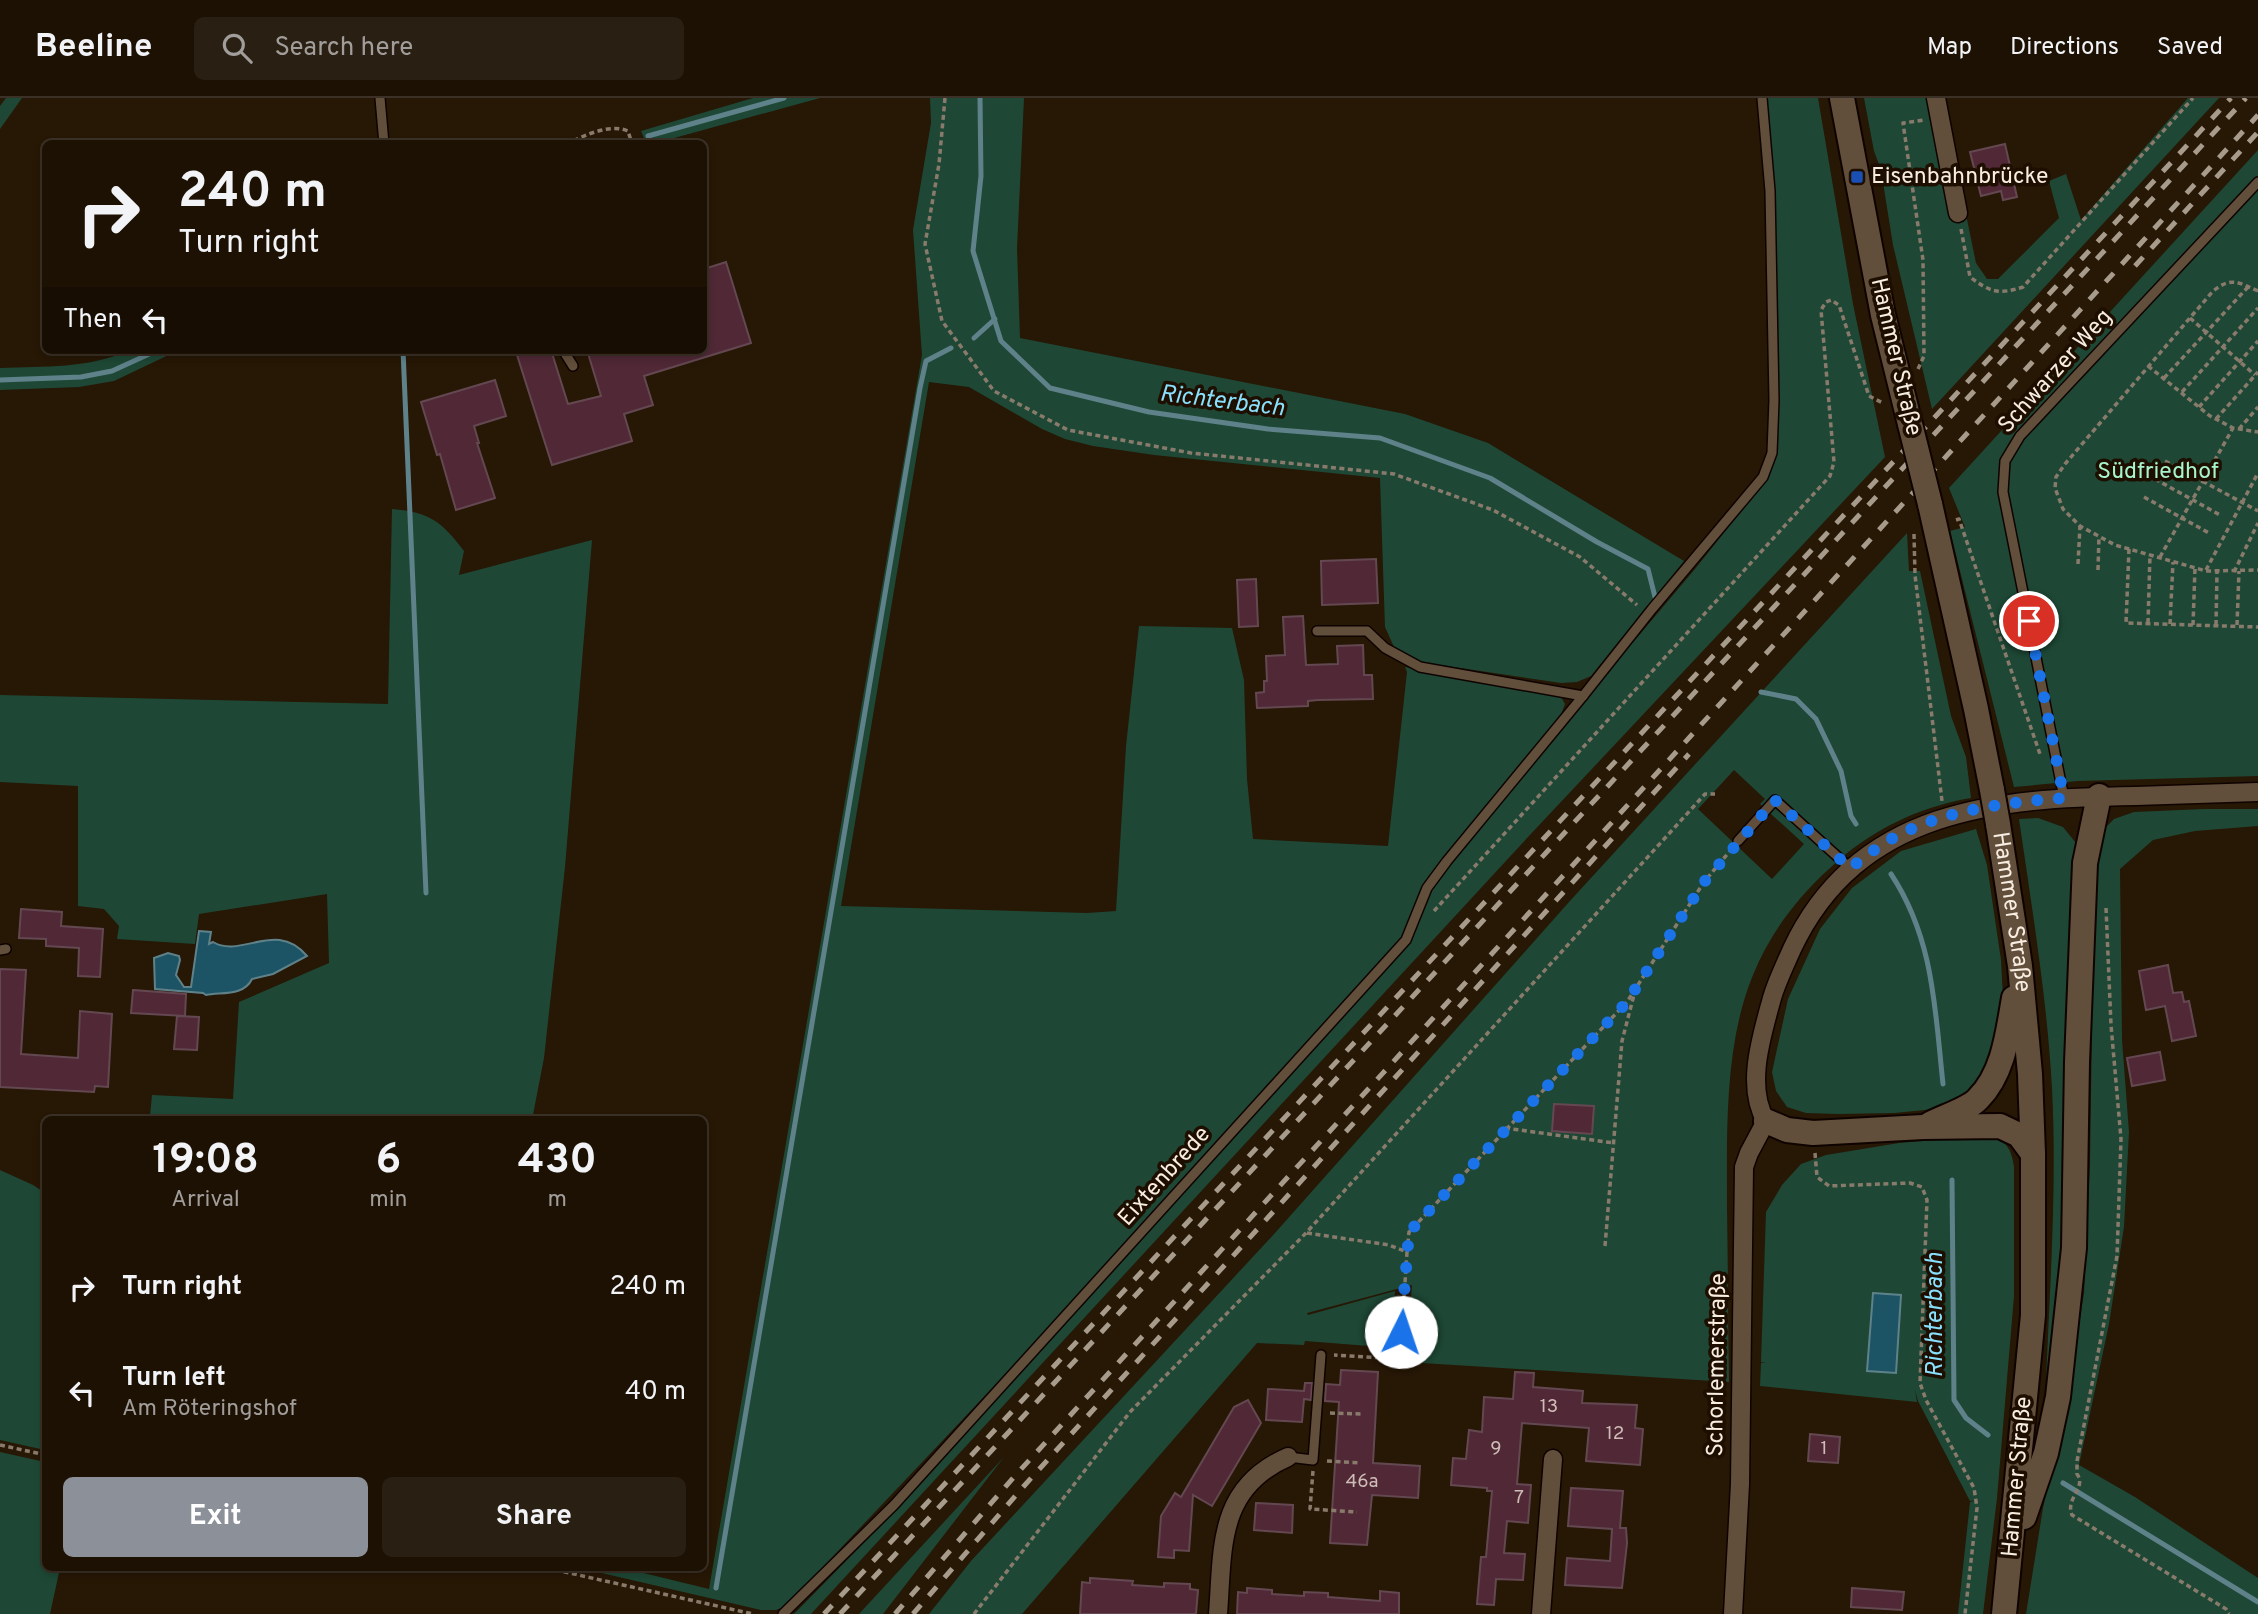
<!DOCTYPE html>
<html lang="en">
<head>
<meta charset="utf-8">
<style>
  body { margin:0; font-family:Overpass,sans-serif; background:#2a1f13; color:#f1f3f6; height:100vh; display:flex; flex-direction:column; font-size:26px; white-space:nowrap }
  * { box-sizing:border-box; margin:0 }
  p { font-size:23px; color:#a09d9a }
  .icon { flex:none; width:38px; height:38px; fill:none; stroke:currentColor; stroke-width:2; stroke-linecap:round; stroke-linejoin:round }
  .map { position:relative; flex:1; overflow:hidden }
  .drawer { position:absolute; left:42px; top:1018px; width:665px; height:455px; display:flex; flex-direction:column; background:#1d1104; border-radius:10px; box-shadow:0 4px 10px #0003,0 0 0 2px #3b3126 }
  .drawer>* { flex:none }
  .top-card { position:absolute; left:42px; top:42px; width:665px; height:214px; border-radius:10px; box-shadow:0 4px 10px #0003,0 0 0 2px #3b3126; background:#1d1104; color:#f1f3f6; overflow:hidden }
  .pin { position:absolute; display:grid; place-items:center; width:60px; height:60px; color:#fff; margin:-30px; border:4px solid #fff; border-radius:50%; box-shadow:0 2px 7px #0007 }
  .me { position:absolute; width:77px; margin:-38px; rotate:4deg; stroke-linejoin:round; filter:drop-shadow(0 0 5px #0008) }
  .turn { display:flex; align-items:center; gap:24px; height:147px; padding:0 21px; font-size:32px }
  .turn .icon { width:91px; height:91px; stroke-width:2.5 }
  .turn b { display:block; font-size:49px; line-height:60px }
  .then { display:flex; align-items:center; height:66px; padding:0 21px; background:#0003; gap:14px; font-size:26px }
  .eta { display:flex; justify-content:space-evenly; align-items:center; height:119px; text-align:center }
  .eta b { font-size:42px; font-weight:700; line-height:49px }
  .primary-button { display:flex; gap:14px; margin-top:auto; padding:14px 21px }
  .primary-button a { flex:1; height:80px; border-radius:10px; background:#8c9099; color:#fff; font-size:28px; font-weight:700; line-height:80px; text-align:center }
  .primary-button a+a { background:#2a1f13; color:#f1f3f6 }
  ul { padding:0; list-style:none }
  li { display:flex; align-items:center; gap:21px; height:105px; padding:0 21px }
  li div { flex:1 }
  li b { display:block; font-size:26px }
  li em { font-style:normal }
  header { display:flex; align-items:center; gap:42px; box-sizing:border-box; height:98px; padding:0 35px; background:#1d1104; border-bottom:2px solid #3b3126 }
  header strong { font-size:33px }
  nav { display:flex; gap:38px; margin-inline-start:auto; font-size:24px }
  .search { width:490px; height:63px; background:#2a1f13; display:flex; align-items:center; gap:18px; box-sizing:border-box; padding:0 24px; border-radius:10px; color:#a09d9a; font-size:26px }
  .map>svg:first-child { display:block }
  .green { fill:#1e4835; fill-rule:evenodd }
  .water { fill:#1d5465; stroke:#5f828a; stroke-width:2 }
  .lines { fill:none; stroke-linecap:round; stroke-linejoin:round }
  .stream { stroke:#5f828a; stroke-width:5 }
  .building { fill:#502836; stroke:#644851; stroke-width:2 }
  .service-casing { stroke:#0f0300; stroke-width:12 }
  .minor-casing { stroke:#0f0300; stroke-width:21 }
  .secondary-casing { stroke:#0f0300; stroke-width:28 }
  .path { stroke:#897b6c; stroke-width:3.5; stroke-dasharray:5 3.5; stroke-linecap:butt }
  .service { stroke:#624f3b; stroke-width:9 }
  .minor { stroke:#624f3b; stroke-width:18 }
  .secondary { stroke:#624f3b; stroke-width:24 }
  .rail { stroke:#a79b8c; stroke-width:5; stroke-dasharray:12 12; stroke-linecap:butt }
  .secondary-bridge-casing { stroke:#0f0300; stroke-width:28; stroke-linecap:butt }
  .secondary-bridge { stroke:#624f3b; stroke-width:24 }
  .route { stroke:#1a73e8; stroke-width:12; stroke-dasharray:0 21.6 }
  .transit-dot { fill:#1a4fb4; stroke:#1d0e00; stroke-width:2.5 }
  .labels { text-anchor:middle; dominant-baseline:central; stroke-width:7; stroke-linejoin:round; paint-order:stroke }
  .number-label { font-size:19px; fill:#cebcb6 }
  .poi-label { font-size:23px; fill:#f8ede1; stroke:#1d0e00; text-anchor:start }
  .street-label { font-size:23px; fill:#f8ede1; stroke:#1d0e00 }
  .park-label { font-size:23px; fill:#a7f4cd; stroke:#1d0e00 }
  .water-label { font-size:24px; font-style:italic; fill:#89e0fd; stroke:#1d0e00 }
</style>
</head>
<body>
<header>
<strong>Beeline</strong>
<div class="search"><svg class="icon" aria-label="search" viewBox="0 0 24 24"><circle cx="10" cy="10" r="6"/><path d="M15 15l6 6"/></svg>Search here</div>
<nav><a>Map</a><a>Directions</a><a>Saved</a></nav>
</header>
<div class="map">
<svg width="2258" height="1516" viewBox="0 0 2258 1516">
  <rect width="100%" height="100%" fill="#271705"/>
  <g class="green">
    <polygon points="6,0 22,0 0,31 0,8"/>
    <polygon points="753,0 820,0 656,45 646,45 641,33"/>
    <polygon points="930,0 1024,0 1017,150 1020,240 1405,316 1488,345 1684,463 1591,578 1577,584 1561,585 1420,564 1394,549 1385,529 1380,380 1154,357 1093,348 1065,341 1042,331 969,289 929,284 841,808 1087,815 1116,813 1126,648 1139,528 1232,530 1244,582 1247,681 1253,741 1388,748 1407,574 1405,569 1554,596 1561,599 1565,606 1560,619 1424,787 1410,825 1401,840 1015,1266 786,1508 776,1512 761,1512 580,1470 623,1470 709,1491 922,257 913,132 931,25"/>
    <polygon points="1767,0 1818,0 1853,206 1885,359 1528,739 811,1516 794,1516 898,1410 1409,843 1431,793 1450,766 1547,646 1695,471 1767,381 1777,355 1778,303 1775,95"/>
    <polygon points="1864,0 1942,0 1976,165 1987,181 1998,181 2059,120 2049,83 2066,76 2081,122 2188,0 2219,0 1932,311 1893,147 1881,72 1874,53"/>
    <polygon points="2258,52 2258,678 2078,683 2014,689 1950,433 1965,429 1949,390"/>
    <path d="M130,252H179L114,283L79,289L0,292V270C45,268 88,271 130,252Z"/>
    <path d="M392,411C430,414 442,424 464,453L459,477L592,442L565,769L544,960L532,1022H147L150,1018L152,997L233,1001L239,904L329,865L327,796L199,816L195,846L117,841L119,828L104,811L78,808V688L0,684V597L388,606Z"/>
    <path d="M1907,435L1909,473H1920L1951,618L1966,659L1971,700C1918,709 1869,733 1830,770C1797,800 1770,835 1753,877C1724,947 1727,1034 1727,1109C1728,1167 1728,1226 1729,1284L1406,1264L1412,1187L1307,1215L1308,1217L1395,1193L1392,1240L1382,1249L1305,1243L1304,1247L1257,1245L1022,1516H929L971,1463L1275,1135L1569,804ZM1734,672L1765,701L1760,706L1804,746L1772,781L1698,711Z"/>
    <polygon points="2204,711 2258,711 2258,728 2195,733 2153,742 2120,771 2122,942 2129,1034 2124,1129 2109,1226 2079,1367 2135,1399 2258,1480 2258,1516 2026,1516 2043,1410 2067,1302 2084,1195 2090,1067 2094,784 2103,732 2114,721 2134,714"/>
    <path d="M2038,720L2063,729L2076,745L2067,1132L2051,1285L2046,1283C2050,1186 2057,1088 2052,990C2047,900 2032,811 2019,721Z"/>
    <polygon points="1976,731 1987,767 2001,862 2003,901 2000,927 1980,983 1966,997 1935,1011 1894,1015 1838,1016 1806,1015 1787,1009 1776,993 1772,974 1788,901 1820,831 1852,790 1901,753"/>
    <path d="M1969,1039C1996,1039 2010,1038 2014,1069V1198L1997,1400L1983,1516H1958L1970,1404L1977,1402L1970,1403L1918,1303L1915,1292L1917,1304L1760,1288L1761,1265H1766L1761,1264L1766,1114L1782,1087L1801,1066L1826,1057L1899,1045Z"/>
    <polygon points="0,1072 33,1087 45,1095 45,1352 0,1342"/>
    <polygon points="0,1354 45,1364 46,1470 60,1470 50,1516 0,1516"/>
    <polygon points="1004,1359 883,1516 859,1516"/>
  </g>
  <g class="water">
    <path d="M199,833L211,834L209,846L213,844C242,861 276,821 307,858L273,876L252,881C244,898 222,894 206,897L203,895L155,891L154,860L168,855L179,858L180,862L176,877L184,889H191Z"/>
    <polygon points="1873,1195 1901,1197 1896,1275 1867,1273"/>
  </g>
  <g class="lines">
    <g class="stream">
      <polyline points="980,0 981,78 973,153 1001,243 1050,290 1149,314 1268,331 1380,340 1490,380 1597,444 1648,471 1655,499"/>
      <polyline points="648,38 784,0"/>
      <polyline points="974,240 995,221"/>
      <polyline points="403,252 426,795"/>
      <polyline points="0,282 81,279 112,273 158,252"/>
      <polyline points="1761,594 1796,601 1816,621 1841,673 1851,718 1856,726"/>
      <path d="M1891,776C1934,841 1935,912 1943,986"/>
      <polyline points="1952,1082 1954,1302 1966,1320 1988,1337"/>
      <polyline points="2063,1385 2258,1504"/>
      <polyline points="716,1490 920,290 926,263 951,250"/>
    </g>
  </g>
  <g class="building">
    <polygon points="2005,46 2017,99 2003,102 2001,93 1981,98 1970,54"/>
    <polygon points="726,164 751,245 644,278 653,307 624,316 632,343 552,367 517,257 534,252 551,252 568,306 601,298 587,252 704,252 704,171"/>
    <polygon points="495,282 506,318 474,328 479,345 477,345 495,400 456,412 440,356 437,357 421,304"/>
    <polygon points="1376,461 1378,505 1322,507 1321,463"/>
    <polygon points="1256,481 1258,528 1239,529 1237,482"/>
    <polygon points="1303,518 1306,567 1338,566 1337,548 1363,547 1364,577 1372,577 1373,601 1318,602 1308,603 1308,608 1257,610 1256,595 1264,594 1264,583 1267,583 1266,558 1285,557 1283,519"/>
    <polygon points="21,811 62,814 61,828 103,831 100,879 78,878 79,850 46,848 46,841 19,840"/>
    <polygon points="2168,867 2173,895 2182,894 2184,904 2189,903 2196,938 2172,943 2165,908 2146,912 2139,873"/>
    <polygon points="0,871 26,872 21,956 78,960 80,913 112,916 108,989 95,988 94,994 0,989"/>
    <polygon points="133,892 186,896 185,918 131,915"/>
    <polygon points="177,918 199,919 197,952 174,951"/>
    <polygon points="2160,954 2165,982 2132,988 2127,960"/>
    <polygon points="1554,1006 1594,1008 1592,1036 1552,1033"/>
    <polygon points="1341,1272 1378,1274 1373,1365 1420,1368 1418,1400 1372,1397 1367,1447 1330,1445 1339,1304 1325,1303 1326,1286 1340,1287"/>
    <polygon points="1515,1274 1534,1275 1533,1289 1583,1293 1582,1305 1637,1307 1635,1330 1643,1331 1640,1367 1586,1363 1589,1330 1522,1325 1517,1386 1531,1387 1528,1425 1507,1423 1504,1455 1525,1456 1523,1482 1496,1481 1494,1507 1477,1506 1481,1459 1486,1459 1492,1393 1487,1393 1487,1390 1451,1387 1453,1360 1466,1361 1469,1332 1482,1334 1484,1299 1513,1301"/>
    <polygon points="1305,1285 1312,1285 1311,1302 1304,1301 1302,1324 1266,1322 1268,1291 1304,1293"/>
    <polygon points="1248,1302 1261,1325 1212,1408 1193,1397 1189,1453 1174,1452 1174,1460 1158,1459 1161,1418 1175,1395 1181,1399 1234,1309"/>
    <polygon points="1810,1336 1840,1339 1838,1365 1808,1363"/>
    <polygon points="1571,1390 1623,1393 1620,1430 1626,1430 1627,1445 1622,1490 1565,1487 1567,1460 1610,1463 1612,1431 1568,1428"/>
    <polygon points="1256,1405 1293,1407 1292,1435 1254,1432"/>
    <polygon points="1090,1480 1133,1483 1132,1487 1164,1489 1164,1485 1190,1486 1190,1491 1198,1492 1196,1516 1080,1516 1082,1484 1090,1485"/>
    <polygon points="1247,1490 1272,1492 1272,1496 1304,1498 1304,1494 1328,1495 1328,1499 1380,1503 1380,1493 1399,1495 1399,1516 1237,1516 1238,1494 1247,1495"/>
    <polygon points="1852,1490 1904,1494 1902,1512 1851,1509"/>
  </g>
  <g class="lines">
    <g class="service-casing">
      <g id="service">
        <polyline points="380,0 384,46"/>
        <polyline points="563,252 573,268"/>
        <polyline points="1317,533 1367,533 1385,550 1420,569 1583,598"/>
        <polyline points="2064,700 2003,394 2005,363 2020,338 2258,84"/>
        <polyline points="1738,743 1775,702 1850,770"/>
        <polyline points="0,852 6,851"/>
        <polyline points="1288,1359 1313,1362 1321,1257"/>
        <polyline points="783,1516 894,1407 1406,842 1427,790 1447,763 1583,598 1652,511 1763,379 1772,355 1774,302 1770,93 1762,0"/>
      </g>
    </g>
    <g class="minor-casing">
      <g id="minor">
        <polyline points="1936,0 1958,115"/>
        <path d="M1218,1516C1223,1450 1217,1390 1288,1359"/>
        <polyline points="1541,1516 1553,1361"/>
        <path d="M1733,1516L1740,1386L1744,1069L1749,1055L1766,1023C1745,988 1762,937 1772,900C1777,883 1785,867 1792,851C1858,710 1998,700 2136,698C2177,697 2217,695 2258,694"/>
      </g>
    </g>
    <g class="secondary-casing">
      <g id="secondary">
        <polyline points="1842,0 1883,217 1910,326"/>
        <polyline points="1930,406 1976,611 1992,692"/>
        <path id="s1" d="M1998,726L2020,868L2030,976L2033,1056V1217L2004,1516"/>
        <polyline points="1766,1023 1787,1032 1813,1035 1923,1029 2000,1028 2019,1037 2033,1056"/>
        <path d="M1930,1026C1943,1019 1969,1011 1978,1001C2004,975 2008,934 2014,900"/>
        <polyline points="2024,1419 2046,1355 2058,1299 2074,1150 2077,964 2085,765 2099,698"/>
      </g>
    </g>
    <g class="path">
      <polyline points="945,0 939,66 925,146 942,223 994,293 1068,332 1191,355 1394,376 1493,412 1580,459 1637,507"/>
      <path d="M566,46C584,38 609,25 628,33L632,46"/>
      <path d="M1961,131L1970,179C1990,194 1998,197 2023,189L2193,0"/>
      <path d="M2258,193C2239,185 2232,178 2213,193L2065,366L2056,379L2055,390L2063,411L2080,428L2115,447L2206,473L2258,472"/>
      <polyline points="2190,220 2255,277"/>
      <polyline points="2148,268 2210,318 2233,330 2258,334"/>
      <polyline points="1918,271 1924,258 1923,162 1903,25 1924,22"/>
      <polyline points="2164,280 2248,189"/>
      <polyline points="2182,294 2258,210"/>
      <polyline points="2199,309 2258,243"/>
      <polyline points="2216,321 2258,274"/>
      <polyline points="2239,331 2258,309"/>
      <polyline points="2165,363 2258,413"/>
      <polyline points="2155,381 2220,417"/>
      <polyline points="2144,399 2209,435"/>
      <polyline points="1956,422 1959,421 2041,659"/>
      <polyline points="1914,436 1915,477 1942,703"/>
      <polyline points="2129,451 2126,525 2258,529"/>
      <polyline points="2160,459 2233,330"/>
      <polyline points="2078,466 2080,428"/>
      <polyline points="2098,472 2099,438"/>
      <polyline points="2206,472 2258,375"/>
      <polyline points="2234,474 2258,425"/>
      <polyline points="2148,525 2150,457"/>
      <polyline points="2170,526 2173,464"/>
      <polyline points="2193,527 2195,470"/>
      <polyline points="2216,527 2217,474"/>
      <polyline points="2237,527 2239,473"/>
      <path d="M2106,810L2111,927L2121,1041L2117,1158L2077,1363V1376C2087,1390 2065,1400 2072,1417L2226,1511L2229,1516"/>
      <polyline points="1434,813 1830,378 1834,364 1821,212 1826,204 1831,202 1839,207 1869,298 1883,305"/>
      <polyline points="1505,1030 1614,1045"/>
      <polyline points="1815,1055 1817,1079 1829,1088 1910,1085 1922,1089 1927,1102 1920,1285 1926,1302 1974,1390 1977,1410 1965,1516"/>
      <polyline points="1307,1135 1389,1147 1407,1154 1400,1261 1334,1257"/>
      <polyline points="1605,1148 1622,943 1635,893"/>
      <polyline points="1407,1154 1409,1134 1627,904 1704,784 1730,753"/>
      <polyline points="1330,1315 1363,1316"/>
      <polyline points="0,1347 46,1357"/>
      <polyline points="1327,1363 1360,1365"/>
      <polyline points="1313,1373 1310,1411 1357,1414"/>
      <polyline points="547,1470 753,1516"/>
      <polyline points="974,1516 1130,1314 1306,1135 1705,696 1715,696"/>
    </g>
    <use href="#service" class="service"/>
    <use href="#minor" class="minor"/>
    <use href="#secondary" class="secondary"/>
    <g class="rail">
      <polyline points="2135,168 2258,34"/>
      <polyline points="824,1516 2231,0"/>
      <polyline points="840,1516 2246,0"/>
      <polyline points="895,1516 1013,1380 2258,17"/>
      <polyline points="913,1516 1024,1388 1689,656"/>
    </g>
    <g class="secondary-bridge-casing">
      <g id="secondary-bridge">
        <polyline points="1910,326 1930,406"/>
        <polyline points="1992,692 1998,726"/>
      </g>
    </g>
    <use href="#secondary-bridge" class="secondary-bridge"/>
  </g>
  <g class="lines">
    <path class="route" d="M1401,1234L1409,1134L1627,904L1704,784L1775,702L1850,770C1865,759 1880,747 1895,739C1944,712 2010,704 2064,700L2029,523"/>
  </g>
  <rect class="transit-dot" x="1850" y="72" width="14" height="14" rx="3.5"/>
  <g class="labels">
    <g class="number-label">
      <text x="1549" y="1309">13</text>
      <text x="1615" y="1336">12</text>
      <text x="1496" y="1351">9</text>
      <text x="1824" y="1351">1</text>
      <text x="1362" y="1384">46a</text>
      <text x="1519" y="1400">7</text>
    </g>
    <g class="poi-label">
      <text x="1871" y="79">Eisenbahnbrücke</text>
    </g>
    <g class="street-label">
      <text transform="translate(1895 259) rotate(77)">Hammer Straße</text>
      <text transform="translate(2056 274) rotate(-48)">Schwarzer Weg</text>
      <text stroke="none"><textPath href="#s1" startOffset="89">Hammer Straße</textPath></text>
      <text transform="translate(1165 1079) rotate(-48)">Eixtenbrede</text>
      <text transform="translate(1718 1267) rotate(-89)">Schorlemerstraße</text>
      <text transform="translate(2018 1379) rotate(-85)">Hammer Straße</text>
    </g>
    <g class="park-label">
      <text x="2158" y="374">Südfriedhof</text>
    </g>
    <g class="water-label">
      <text transform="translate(1222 304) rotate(7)">Richterbach</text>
      <text transform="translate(1936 1217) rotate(-90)">Richterbach</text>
    </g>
  </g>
</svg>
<div class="pin" style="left:2029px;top:523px;background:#d93025"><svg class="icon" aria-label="arrive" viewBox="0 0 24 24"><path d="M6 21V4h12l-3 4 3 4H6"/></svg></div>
<svg class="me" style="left:1401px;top:1234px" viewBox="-20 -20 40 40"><circle r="19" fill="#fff"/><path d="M0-13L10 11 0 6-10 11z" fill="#1a73e8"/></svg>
<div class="top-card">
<div class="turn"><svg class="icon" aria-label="right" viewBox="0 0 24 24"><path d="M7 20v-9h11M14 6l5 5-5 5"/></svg><div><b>240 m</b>Turn right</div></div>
<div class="then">Then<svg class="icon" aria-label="left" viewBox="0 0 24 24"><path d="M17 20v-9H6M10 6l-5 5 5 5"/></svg></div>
</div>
<section class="drawer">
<div class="eta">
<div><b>19:08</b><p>Arrival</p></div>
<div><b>6</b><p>min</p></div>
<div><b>430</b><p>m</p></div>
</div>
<ul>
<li><svg class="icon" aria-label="right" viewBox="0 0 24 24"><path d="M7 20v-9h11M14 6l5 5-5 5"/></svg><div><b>Turn right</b></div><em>240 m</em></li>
<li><svg class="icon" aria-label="left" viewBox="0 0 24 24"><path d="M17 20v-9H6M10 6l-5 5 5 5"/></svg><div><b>Turn left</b><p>Am Röteringshof</p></div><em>40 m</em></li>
</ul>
<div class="primary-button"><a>Exit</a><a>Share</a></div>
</section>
</div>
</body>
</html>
